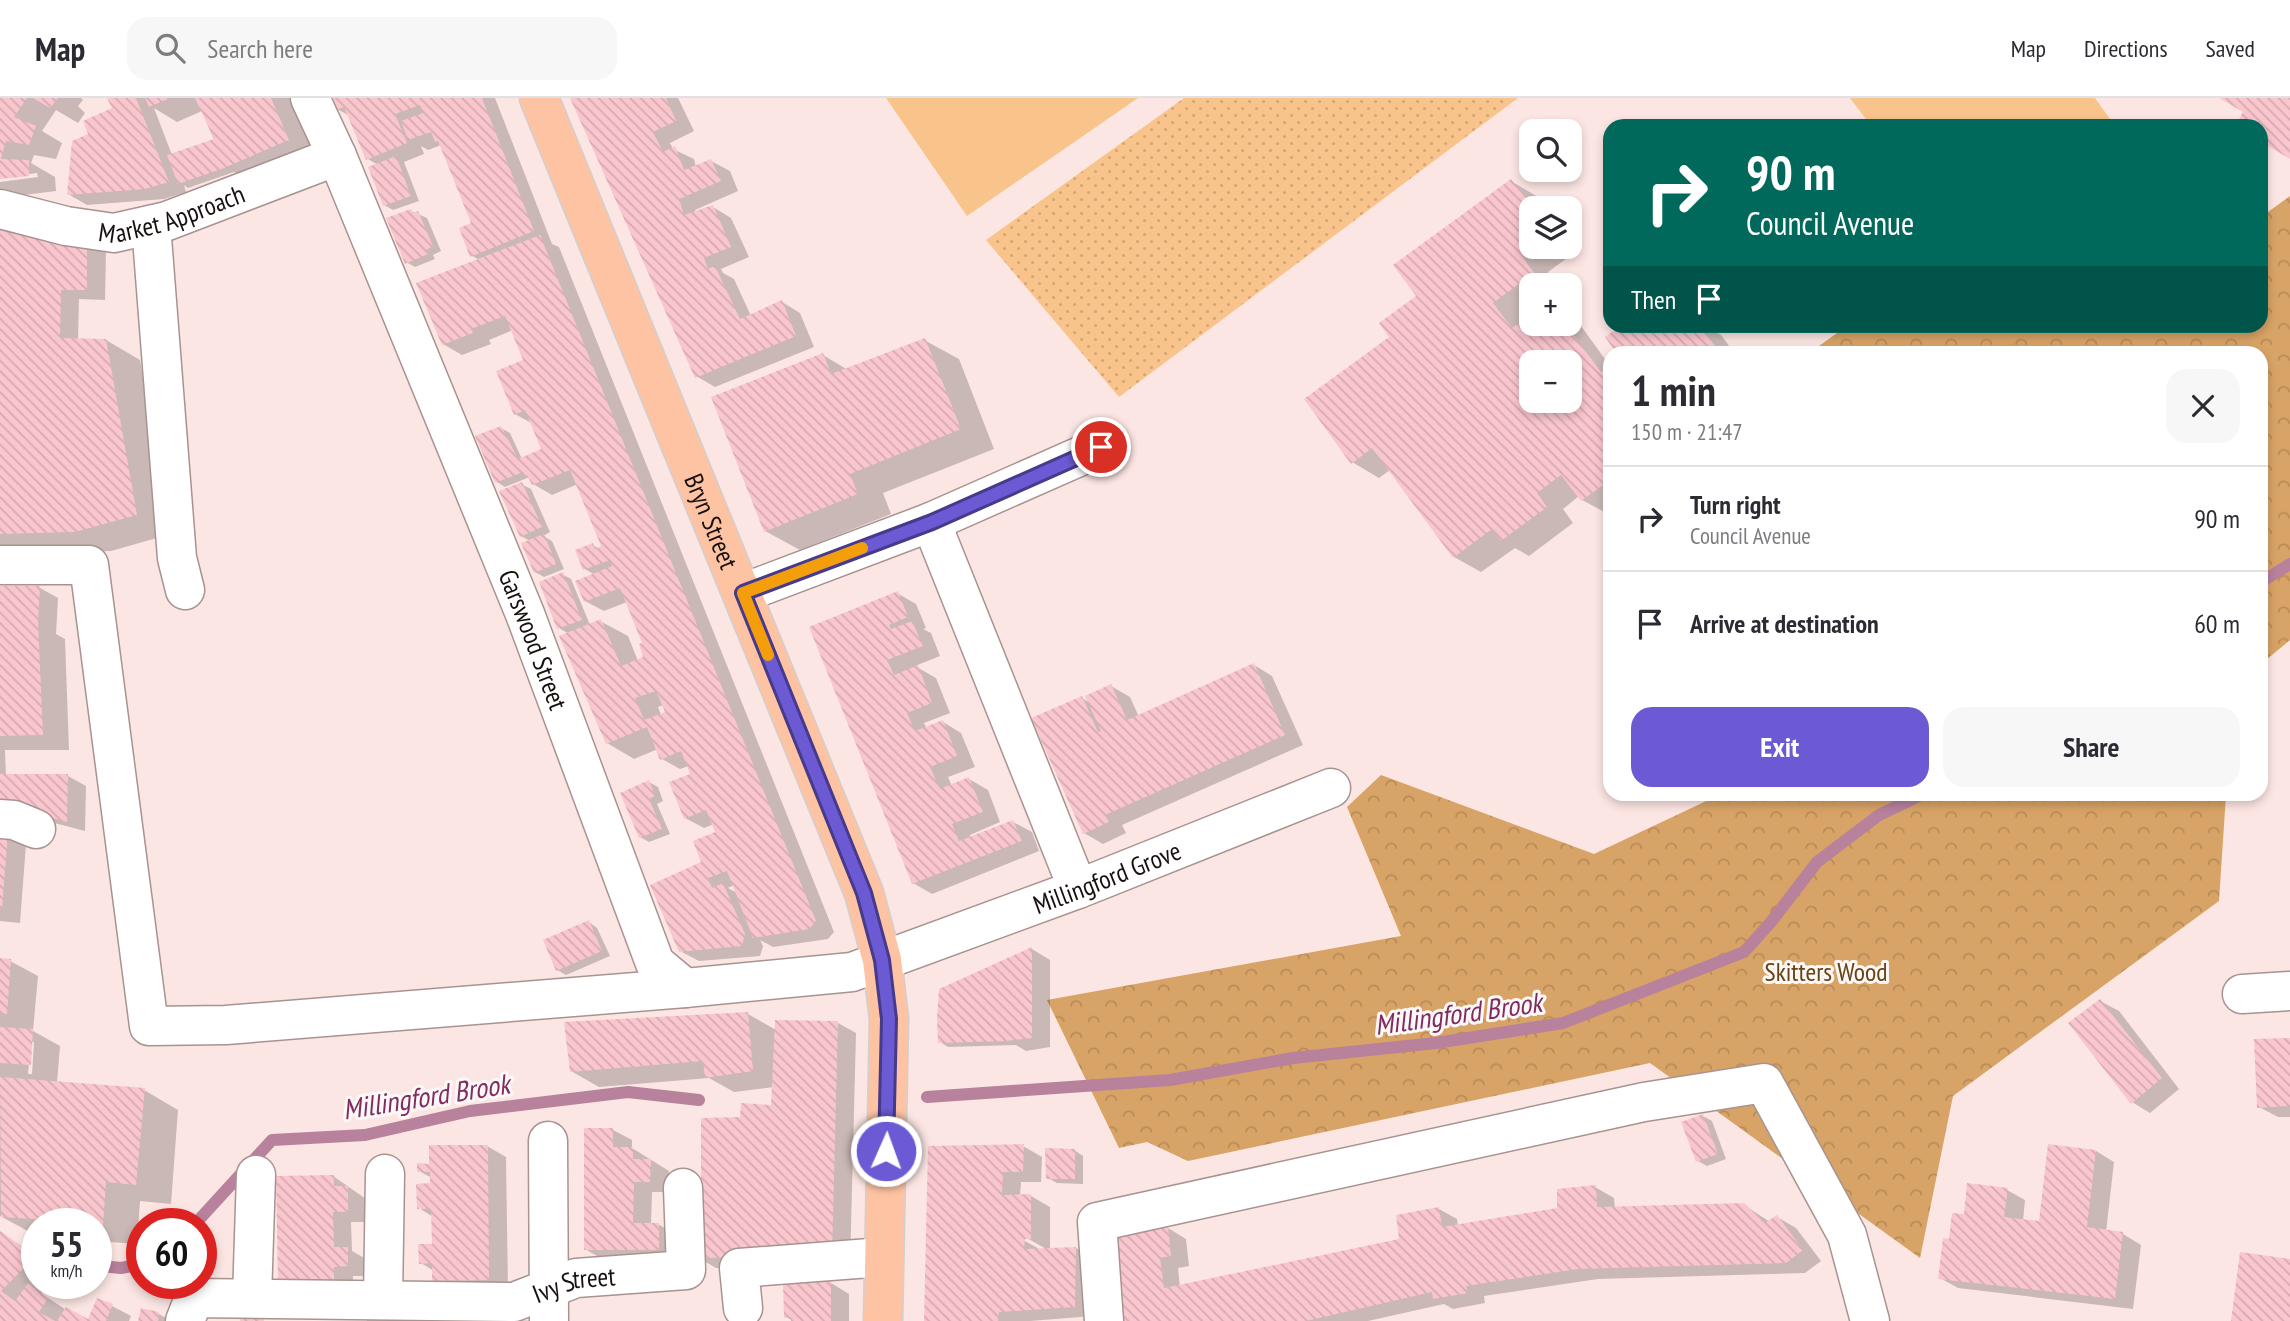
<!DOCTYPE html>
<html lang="en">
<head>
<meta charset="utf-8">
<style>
  body { margin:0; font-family:"PT Sans Narrow",sans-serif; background:#f7f7f7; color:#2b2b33; height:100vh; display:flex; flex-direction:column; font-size:26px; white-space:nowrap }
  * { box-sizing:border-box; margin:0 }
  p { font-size:23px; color:#7c7c81 }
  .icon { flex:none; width:38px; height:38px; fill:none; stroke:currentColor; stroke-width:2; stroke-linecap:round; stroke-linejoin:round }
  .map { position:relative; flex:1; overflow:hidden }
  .panel { position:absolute; left:1603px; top:248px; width:665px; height:455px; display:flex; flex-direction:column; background:#fff; border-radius:21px; box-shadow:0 4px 10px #0003 }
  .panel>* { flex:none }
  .banner { position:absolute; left:1603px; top:21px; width:665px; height:214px; border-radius:21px; box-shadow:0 4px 10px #0003; background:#00695c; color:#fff; overflow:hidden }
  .controls { position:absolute; left:1519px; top:21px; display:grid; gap:14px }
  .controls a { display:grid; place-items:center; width:63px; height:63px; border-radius:14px; background:#fff; box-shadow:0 4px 10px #0003; font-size:35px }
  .speed { position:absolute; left:21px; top:1110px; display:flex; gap:14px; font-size:35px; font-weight:700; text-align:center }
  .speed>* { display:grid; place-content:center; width:91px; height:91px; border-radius:50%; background:#fff; box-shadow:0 4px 10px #0003; line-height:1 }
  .speed small { font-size:18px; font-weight:400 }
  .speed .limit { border:10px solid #d22; background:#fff; color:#111 }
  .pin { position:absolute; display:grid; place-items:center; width:60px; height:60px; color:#fff; margin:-30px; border:4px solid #fff; border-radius:50%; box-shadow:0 2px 7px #0007 }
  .me { position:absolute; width:77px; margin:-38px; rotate:2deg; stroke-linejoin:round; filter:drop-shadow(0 0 5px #0008) }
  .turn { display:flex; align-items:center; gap:24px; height:147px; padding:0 28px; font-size:32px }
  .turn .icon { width:91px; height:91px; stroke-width:2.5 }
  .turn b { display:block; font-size:49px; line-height:60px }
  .then { display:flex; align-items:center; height:66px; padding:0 28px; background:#0003; gap:14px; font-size:26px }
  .round { display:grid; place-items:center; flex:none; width:74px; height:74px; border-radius:21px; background:#f7f7f7 }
  .overview { display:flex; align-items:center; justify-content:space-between; height:119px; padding:0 28px }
  h1 { font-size:42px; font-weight:700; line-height:52px }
  .action { display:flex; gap:14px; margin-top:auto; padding:14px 28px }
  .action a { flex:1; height:80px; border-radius:21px; background:#6b5ad4; color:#fff; font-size:28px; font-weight:700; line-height:80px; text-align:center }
  .action a+a { background:#f7f7f7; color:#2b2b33 }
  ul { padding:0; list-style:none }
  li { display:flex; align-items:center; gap:21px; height:105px; padding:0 28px; border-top:2px solid #e1e1e2 }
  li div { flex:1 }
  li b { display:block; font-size:26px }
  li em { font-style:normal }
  header { display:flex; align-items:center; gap:42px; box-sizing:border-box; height:98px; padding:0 35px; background:#fff; border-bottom:2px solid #e1e1e2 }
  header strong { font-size:33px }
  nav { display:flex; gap:38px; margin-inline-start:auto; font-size:24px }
  .search { width:490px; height:63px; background:#f7f7f7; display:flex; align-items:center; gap:18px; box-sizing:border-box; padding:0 24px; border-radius:21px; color:#7c7c81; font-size:26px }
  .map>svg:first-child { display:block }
  .green { fill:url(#green-dots) }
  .forest { fill:url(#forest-crowns) }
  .pitch { fill:#f9c48b }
  .shadow { fill:#0003; fill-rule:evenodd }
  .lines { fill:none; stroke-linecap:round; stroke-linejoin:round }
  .stream { stroke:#b8819c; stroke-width:12 }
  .building { fill:url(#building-back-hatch); fill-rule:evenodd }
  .minor-casing { stroke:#a89390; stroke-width:41 }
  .major-casing { stroke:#d1cfcf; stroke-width:41 }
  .minor { stroke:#fff; stroke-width:38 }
  .major { stroke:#fec3a3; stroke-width:38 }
  .route-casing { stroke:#463a8a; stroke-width:18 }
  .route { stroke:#6b5ad4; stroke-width:12 }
  .slow { stroke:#f59e0b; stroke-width:12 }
  .labels { text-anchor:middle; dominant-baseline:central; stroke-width:6; stroke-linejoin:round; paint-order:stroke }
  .street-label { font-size:26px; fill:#17100f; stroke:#fcf8f7 }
  .park-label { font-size:26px; fill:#674315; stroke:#fcf8f7 }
  .water-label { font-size:28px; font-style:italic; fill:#802c5f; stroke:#fcf8f7 }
</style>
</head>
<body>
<header>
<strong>Map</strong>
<div class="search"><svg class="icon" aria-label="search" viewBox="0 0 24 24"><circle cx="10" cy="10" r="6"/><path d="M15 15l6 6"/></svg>Search here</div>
<nav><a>Map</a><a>Directions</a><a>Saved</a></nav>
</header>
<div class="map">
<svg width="2290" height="1223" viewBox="0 0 2290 1223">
  <defs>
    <pattern id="green-dots" width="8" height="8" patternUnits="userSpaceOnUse" patternTransform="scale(1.75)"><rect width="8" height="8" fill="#f9c48b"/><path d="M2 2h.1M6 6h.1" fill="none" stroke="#d5a777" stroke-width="1.8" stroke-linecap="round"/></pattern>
    <pattern id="forest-crowns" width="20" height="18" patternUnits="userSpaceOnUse" patternTransform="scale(1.75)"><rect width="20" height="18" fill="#d8a366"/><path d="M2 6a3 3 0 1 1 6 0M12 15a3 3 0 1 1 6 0" fill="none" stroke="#b98b57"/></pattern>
    <pattern id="building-back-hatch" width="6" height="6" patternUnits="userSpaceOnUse" patternTransform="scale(1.75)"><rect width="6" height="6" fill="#fac6ce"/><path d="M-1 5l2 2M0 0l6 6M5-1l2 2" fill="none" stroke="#d6a9b0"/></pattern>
  </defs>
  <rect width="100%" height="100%" fill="#fce6e3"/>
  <polygon class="green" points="1184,0 1518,0 1119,299 986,142"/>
  <g class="forest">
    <polygon points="2290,98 2290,542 2261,566 2261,256 1809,255 1847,228 2261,228 2261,119"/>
    <polygon points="1381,677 1594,756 1719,697 2226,697 2219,803 1953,998 1920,1160 1650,965 1188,1063 1147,1044 1119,1050 1047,902 1401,838 1347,709"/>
  </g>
  <g class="pitch">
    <polygon points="886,0 1138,0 967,118"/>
    <polygon points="1850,0 2095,0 2115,28 1871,28"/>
  </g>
  <g class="shadow">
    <polygon points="0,0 81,0 83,2 78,8 85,15 78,25 56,12 42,33 62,45 56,61 34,57 31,65 55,79 56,93 0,100 0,84 38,79 37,75 0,80"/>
    <path d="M109,0H291L315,58L252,84L234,74L188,90L184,87L186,94L164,101L87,107L68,96L90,37L114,11ZM154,10L177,24L202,13L214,42L172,57Z"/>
    <path d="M332,0H495L552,146L559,149L834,834L828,841L773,849L760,842L763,848L760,858L699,863L680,853L703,765L717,735L714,726L704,730L685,720L692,677L689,668L680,671L662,661L658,651L634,661L607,645L569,536L559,530L562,476L571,481L590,527L600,523L628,538L638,563L646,560L644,545L627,504L604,513L585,503L595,477L585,471L593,447L599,451L603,449L578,386L552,397L533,386L530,379L505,389L497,384L501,330L510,335L522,361L543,352L533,326L515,316L525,263L513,232L489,242L491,246L462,257L443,246L480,162L472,158L473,126L441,47L428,52L421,48L424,56L404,64L419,103L393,112L384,107L378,67L368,61L350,18L337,11ZM664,607L667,615L661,617L658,609ZM734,787L737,795L728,790Z"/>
    <polygon points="572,0 678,0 694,33 670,45 673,51 694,61 696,69 711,63 730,73 738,93 695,112 696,115 713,109 731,120 749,159 721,171 723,175 734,181 751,218 782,204 800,215 814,249 715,289 696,278"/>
    <path d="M1511,83L1538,99L1547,110H1531V149H1570V141L1578,152L1548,174L1557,187H1531V212L1519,221L1522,225L1531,218V226H1570V218L1576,221L1610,268V417L1582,402L1579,398L1563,411L1573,425L1529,458L1515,450L1481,474L1454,459L1390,372L1379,380L1352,364L1391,239L1418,198ZM1531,264H1570V303H1531Z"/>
    <polygon points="411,113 427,120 441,153 433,157 435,161 415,169 406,164"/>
    <polygon points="0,133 106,151 105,202 79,201 78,242 106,242 140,262 171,436 111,453 0,455"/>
    <polygon points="1624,228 1705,228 1721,237 1735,256 1619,256 1607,240"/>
    <polygon points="924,242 959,261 994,351 883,395 891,416 800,452 765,433 823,257 848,272"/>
    <polygon points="521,386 531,391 550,434 543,438 552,443 564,471 544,479 535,474 530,443 521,438"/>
    <polygon points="0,490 40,490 58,500 56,536 65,541 69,652 5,652 6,678 68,678 86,688 85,733 8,713 0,713"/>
    <polygon points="897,495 916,506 926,530 923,531 931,535 940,558 915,568 936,580 950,615 924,625 927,631 943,624 961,635 975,669 948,679 952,688 969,681 988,692 1000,724 970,737 971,740 1013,724 1032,734 1039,753 932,796 913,785 811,530"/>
    <polygon points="1254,567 1272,578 1303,647 1122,727 1126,735 1103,746 1084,735 1082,600 1090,605 1111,588 1130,599 1139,619"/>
    <polygon points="649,684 658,689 663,703 657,706 670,736 649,744 640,739"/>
    <polygon points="0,735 26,746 20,825 0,823"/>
    <polygon points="589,824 597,830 610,858 566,877 557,872"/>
    <polygon points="1032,851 1050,862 1050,949 1026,953 1016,947 948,949 940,944 941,892"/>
    <path d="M0,862L10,863L38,878L33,933L60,948L57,985L144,992L178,1012L171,1106L140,1103L137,1146L96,1143V1125H37V1138L0,1118ZM31,944H34L32,976H28Z"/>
    <polygon points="2100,903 2119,913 2179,991 2150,1015 2132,1004"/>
    <polygon points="748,916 776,932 838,925 856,935 850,1168 716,1170 697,1159 703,1091 741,1021 773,1008 774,989 734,994 709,980 599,989 571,973"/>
    <polygon points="2290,942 2290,1019 2278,1019 2259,1009"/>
    <polygon points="1703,1018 1712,1023 1726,1061 1707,1068 1698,1063"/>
    <polygon points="586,1031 613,1032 632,1042 632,1050 669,1073 668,1094 652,1094 651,1126 658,1126 677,1137 677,1162 604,1162 585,1151"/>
    <polygon points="487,1048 506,1059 508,1192 453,1193 434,1182 434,1173 421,1165 434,1148 433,1119 419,1110 432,1087 432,1080 419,1073"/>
    <path d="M1023,1048L1042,1059L1041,1084H1021L1020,1098H1031L1050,1109V1152L1076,1150L1095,1161L1093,1218L1030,1223H925L930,1050ZM1018,1135L1048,1152H1041L1016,1138Z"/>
    <polygon points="1074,1052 1083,1058 1083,1086 1057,1085 1048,1080"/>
    <polygon points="2096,1053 2114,1064 2106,1134 2123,1136 2141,1147 2133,1211 1958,1190 1940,1180 1950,1143 1965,1118 2007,1092 2025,1102 2023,1123 2040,1125"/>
    <polygon points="333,1078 366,1101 366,1124 351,1124 352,1153 366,1161 366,1178 353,1178 353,1196 298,1196"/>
    <polygon points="1595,1089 1614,1100 1615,1111 1744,1107 1770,1124 1777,1119 1796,1130 1821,1163 1805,1175 1598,1181 1484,1198 1485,1205 1453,1211 1444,1206 1368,1223 1115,1223 1168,1130 1186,1141 1189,1168 1178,1170 1180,1189 1401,1142 1439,1111 1457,1121 1458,1128 1559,1112"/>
    <polygon points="0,1135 37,1157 37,1185 52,1185 41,1195 66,1212 89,1223 0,1223"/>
    <polygon points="831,1185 849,1196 849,1223 793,1223 786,1219"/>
    <polygon points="112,1208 131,1218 129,1223 89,1223"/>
    <polygon points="142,1212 159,1216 171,1223 140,1223"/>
    <polygon points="367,1218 470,1220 536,1223 367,1223"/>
  </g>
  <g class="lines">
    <g class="stream">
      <polyline points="2261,484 2290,466"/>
      <polyline points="927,999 1170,982 1293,960 1436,945 1563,925 1744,854 1771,824 1817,764 1879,717 1923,696"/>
      <polyline points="196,1125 272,1042 365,1037 470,1013 628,994 699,1002"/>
      <polyline points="102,1168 121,1170 142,1166"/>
    </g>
  </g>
  <g class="building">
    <polygon points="0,0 27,0 14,19 36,28 29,47 6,43 1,61 29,62 29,78 0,81"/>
    <polygon points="33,0 58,0 50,10"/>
    <polygon points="107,0 136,0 169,84 145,91 67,97 72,43 88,36 83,23 112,10"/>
    <polygon points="145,0 170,0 149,9"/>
    <polygon points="195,0 271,0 289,42 224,70 178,86 167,57 214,41"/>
    <polygon points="331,0 482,0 534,133 470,159 459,130 471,125 438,43 435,44 431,34 408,42 401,23 423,15 420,7 395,16 407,45 366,62 344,9 336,12"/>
    <polygon points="570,0 666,0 676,23 653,34 663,54 675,48 684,72 711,61 721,83 679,101 684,117 713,107 731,149 704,160 708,171 715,168 740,221 782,202 796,238 695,280"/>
    <polygon points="2219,0 2290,0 2290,61 2261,44 2261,28 2235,28 2243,14"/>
    <polygon points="396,58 411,98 383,108 368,69"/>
    <path d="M1511,81L1533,110L1531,149H1535L1522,158L1534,175L1493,205L1512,230L1531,216V226H1565L1601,274L1610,268V382L1581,403L1561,377L1537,395L1547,409L1501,443L1492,431L1453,460L1372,350L1351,366L1304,301L1389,239L1379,225L1416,198L1393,167ZM1531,264H1570V303H1531Z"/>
    <polygon points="411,111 413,115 418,113 433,148 426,152 428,156 405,166 386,120"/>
    <polygon points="0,131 87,139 87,192 61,192 60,240 106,241 137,417 75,434 0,436"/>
    <path d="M540,137L816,823L809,831L753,840L727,773L708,780L712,790L723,785L745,836L742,848L679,854L650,787L701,764L693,743L715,734L706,712L684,721L669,684L690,676L681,653L660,662L647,629L606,646L559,538L601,521L621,568L643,559L639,546L642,545L620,490L584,504L575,483L612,468L610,462L583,472L575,452L593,445L595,451L601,448L570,372L532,387L527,377L525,378L523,374L495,385L475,338L501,328L518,361L541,351L525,312L514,317L496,273L523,262L505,218L471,231L473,235L442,247L416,185ZM656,593L665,614L644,622L635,600Z"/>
    <polygon points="1621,228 1678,228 1680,230 1683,228 1700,228 1721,256 1617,256 1605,239"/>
    <polygon points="925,240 961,331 850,376 858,396 764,434 711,299 823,255 831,276"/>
    <polygon points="522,384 542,429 520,439 499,393"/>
    <polygon points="544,436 556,466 534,475 521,445"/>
    <polygon points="563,474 582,522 557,531 539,484"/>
    <polygon points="0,488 40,488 38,524 43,637 0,638"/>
    <polygon points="898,493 908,519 889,527 891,531 912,523 923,548 887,562 894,577 918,567 932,605 907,615 915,633 943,622 957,658 930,669 940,691 969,679 983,714 952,726 959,743 1013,722 1022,743 912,786 809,529"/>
    <polygon points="1254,565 1285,637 1105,717 1109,724 1083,736 1031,620 1082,598 1098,634 1101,633 1085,598 1111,586 1127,622"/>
    <polygon points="0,676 68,676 67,724 0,706"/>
    <polygon points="649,682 655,698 649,701 662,731 639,740 620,695"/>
    <polygon points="0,733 8,734 2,811 0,811"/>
    <polygon points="589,822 602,853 556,873 543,842"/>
    <polygon points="1032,849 1032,940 1006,943 938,945 937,920 939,891"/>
    <polygon points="0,860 11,861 7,916 0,915"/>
    <polygon points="2100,901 2162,980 2131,1006 2068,925"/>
    <polygon points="748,914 753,973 705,980 703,963 570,974 564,924"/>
    <polygon points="775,922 838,923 832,1158 696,1160 701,1089 701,1020 740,1019 741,1005 771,1007"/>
    <polygon points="0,929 33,931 31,967 0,965"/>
    <polygon points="2290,940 2290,1008 2257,1010 2254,941"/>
    <polygon points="0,979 145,990 136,1087 106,1084 103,1128 96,1127 96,1125 1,1119"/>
    <polygon points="1703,1016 1718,1056 1696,1064 1681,1024"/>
    <polygon points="584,1030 613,1030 613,1049 633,1049 633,1061 651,1061 650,1084 634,1084 633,1125 659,1125 659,1152 584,1152"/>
    <polygon points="1024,1046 1023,1074 1003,1074 1002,1097 1031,1096 1031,1141 1025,1141 1024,1151 1076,1149 1075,1209 999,1214 998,1223 924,1223 928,1048"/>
    <polygon points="2048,1046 2096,1052 2087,1129 2123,1134 2115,1201 1938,1181 1943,1140 1949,1141 1952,1115 1964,1116 1967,1085 2008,1090 2004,1119 2039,1123"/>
    <polygon points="429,1047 488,1047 489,1182 432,1183 432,1165 419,1166 418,1146 432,1146 431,1111 417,1111 416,1086 430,1085 430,1074 417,1074 417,1065 429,1066"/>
    <polygon points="1045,1050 1075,1051 1075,1081 1046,1081"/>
    <polygon points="334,1077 334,1088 348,1088 348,1114 333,1114 334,1149 348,1149 348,1168 334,1169 334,1186 278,1187 276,1078"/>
    <polygon points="1596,1087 1597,1109 1744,1105 1765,1125 1777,1117 1803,1152 1786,1165 1578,1171 1466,1188 1468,1195 1433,1201 1432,1194 1306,1223 1113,1223 1113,1138 1168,1128 1171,1158 1160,1160 1164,1190 1399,1141 1396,1117 1439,1109 1442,1129 1557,1110 1557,1091"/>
    <polygon points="0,1133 36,1158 1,1193 15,1203 28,1185 48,1200 39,1214 55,1223 0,1223"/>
    <polygon points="2240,1154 2290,1161 2290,1223 2231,1223"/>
    <polygon points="783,1183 831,1183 831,1223 791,1223 791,1219 784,1220"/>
    <polygon points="97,1200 113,1206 106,1223 57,1223 66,1209 88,1221"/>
    <polygon points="141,1210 159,1214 158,1223 138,1223"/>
    <polygon points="264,1218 264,1223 240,1223 240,1219"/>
  </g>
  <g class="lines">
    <g class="minor-casing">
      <g id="minor">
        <path id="s1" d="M310,0L337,58L525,516L655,865L685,890"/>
        <path id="s2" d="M0,111L66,128L114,135L167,123L337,58"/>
        <polyline points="151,127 177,460 185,492"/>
        <polyline points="931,424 1078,791"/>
        <path id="s3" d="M0,467H89L149,928L226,927L685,890L852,874L1078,791L1331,690"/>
        <polyline points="743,495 931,424 1101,349"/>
        <polyline points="0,721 14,722 36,731"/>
        <polyline points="2242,896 2290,893"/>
        <polyline points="548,1043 549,1223"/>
        <polyline points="252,1200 256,1077"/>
        <polyline points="383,1201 385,1076"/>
        <polyline points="743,1210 739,1170 883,1159"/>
        <path id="s4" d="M185,1223L194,1200L514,1204L576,1180L686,1172L683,1090"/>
        <polyline points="1104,1223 1097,1124 1644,1004 1764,985 1847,1137 1870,1223"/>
      </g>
    </g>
    <g class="major-casing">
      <g id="major">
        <path id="s5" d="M539,0L864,795L882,862L889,921L883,1223"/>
      </g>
    </g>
    <use href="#minor" class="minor"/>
    <use href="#major" class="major"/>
  </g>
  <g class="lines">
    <g class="route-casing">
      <polyline id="route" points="886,1053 889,921 882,862 864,795 743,495 932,424 1101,349"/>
    </g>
    <use href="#route" class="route"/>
    <polyline class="slow" points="768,557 743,495 862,450"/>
  </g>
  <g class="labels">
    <g class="street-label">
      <text stroke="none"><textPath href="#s2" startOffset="177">Market Approach</textPath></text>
      <text stroke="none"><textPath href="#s5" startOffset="457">Bryn Street</textPath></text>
      <text stroke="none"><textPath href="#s1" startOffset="586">Garswood Street</textPath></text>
      <text stroke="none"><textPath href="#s3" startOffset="1531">Millingford Grove</textPath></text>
      <text stroke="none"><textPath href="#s4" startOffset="408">Ivy Street</textPath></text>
    </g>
    <g class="park-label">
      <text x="1826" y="873">Skitters Wood</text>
    </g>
    <g class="water-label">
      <text transform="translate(1458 915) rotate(-8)">Millingford Brook</text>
      <text transform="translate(426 998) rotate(-9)">Millingford Brook</text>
    </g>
  </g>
</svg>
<div class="controls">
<a><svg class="icon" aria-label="search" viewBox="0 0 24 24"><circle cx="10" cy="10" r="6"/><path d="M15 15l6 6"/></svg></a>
<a><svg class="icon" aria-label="layers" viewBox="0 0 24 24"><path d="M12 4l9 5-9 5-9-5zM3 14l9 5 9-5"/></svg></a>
<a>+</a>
<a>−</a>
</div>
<div class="speed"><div>55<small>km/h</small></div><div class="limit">60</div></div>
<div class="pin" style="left:1101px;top:349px;background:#d93025"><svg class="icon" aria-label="arrive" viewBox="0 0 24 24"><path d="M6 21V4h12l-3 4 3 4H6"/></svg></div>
<svg class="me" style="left:886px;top:1053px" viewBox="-20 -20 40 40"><circle r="17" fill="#6b5ad4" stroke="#fff" stroke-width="3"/><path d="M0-11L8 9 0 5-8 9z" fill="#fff"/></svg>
<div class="banner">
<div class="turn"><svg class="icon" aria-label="right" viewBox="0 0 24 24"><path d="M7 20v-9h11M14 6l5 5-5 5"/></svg><div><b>90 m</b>Council Avenue</div></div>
<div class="then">Then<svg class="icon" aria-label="arrive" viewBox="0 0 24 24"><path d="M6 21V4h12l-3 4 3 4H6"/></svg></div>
</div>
<section class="panel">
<div class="overview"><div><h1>1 min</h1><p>150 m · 21:47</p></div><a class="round"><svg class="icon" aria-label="close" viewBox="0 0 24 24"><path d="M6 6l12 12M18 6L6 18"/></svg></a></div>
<ul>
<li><svg class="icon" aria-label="right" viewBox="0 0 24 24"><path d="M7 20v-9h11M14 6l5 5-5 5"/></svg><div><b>Turn right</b><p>Council Avenue</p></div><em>90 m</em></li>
<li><svg class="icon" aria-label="arrive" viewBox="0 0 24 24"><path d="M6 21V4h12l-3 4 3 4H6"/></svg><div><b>Arrive at destination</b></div><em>60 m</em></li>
</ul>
<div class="action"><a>Exit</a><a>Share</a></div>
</section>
</div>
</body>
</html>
